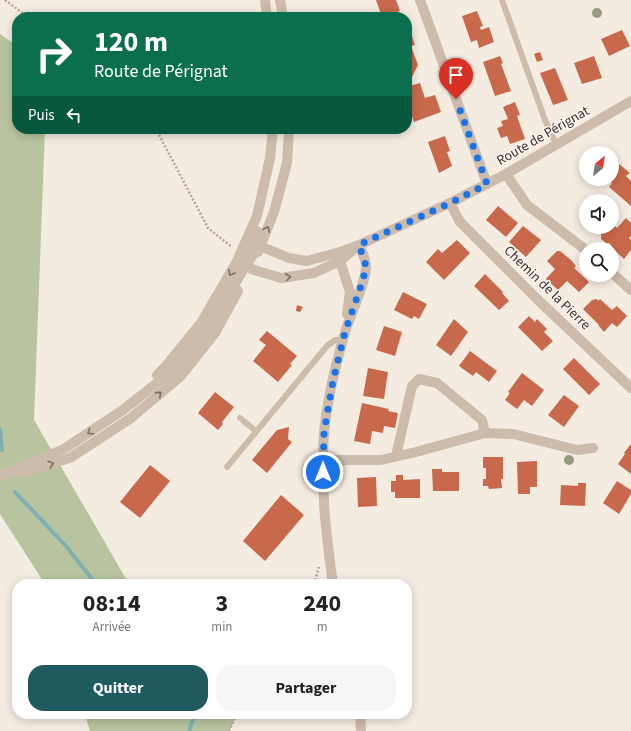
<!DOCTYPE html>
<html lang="fr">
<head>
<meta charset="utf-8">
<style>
  body { margin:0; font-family:"Source Sans 3",sans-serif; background:#f6f6f6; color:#222; height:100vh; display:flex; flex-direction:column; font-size:15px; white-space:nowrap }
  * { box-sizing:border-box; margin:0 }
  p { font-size:13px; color:#767676 }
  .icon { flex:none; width:22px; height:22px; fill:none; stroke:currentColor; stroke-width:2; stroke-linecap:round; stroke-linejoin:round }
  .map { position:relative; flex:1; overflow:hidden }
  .sheet { position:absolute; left:12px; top:579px; width:400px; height:140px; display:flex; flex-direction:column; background:#fff; border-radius:16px; box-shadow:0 2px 10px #0003 }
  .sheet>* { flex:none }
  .banner { position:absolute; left:12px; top:12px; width:400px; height:122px; border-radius:16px; box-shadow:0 2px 10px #0003; background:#0b6e4f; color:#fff; overflow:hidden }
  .needle { width:26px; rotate:30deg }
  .tools { position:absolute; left:579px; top:146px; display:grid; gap:8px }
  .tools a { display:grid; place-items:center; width:40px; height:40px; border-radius:50%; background:#fff; box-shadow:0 2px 10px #0003; font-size:20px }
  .pin { position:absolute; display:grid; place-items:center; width:34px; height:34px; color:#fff; margin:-41px -17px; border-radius:50% 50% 50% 0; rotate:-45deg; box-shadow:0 0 4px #0007 }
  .pin .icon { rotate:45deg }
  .me { position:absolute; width:44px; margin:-22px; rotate:0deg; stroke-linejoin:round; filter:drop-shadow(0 0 3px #0008) }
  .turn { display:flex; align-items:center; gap:14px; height:84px; padding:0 16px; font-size:18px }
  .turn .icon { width:52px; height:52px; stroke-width:2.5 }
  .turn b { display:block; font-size:28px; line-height:34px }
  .then { display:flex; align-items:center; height:38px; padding:0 16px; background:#0003; gap:8px; font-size:15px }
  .eta { display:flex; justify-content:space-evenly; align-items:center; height:68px; text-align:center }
  .eta b { font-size:24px; font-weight:700; line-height:28px }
  .cta { display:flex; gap:8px; margin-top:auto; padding:8px 16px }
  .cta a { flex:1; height:46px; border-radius:16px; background:#1f5a5e; color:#fff; font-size:16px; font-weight:700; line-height:46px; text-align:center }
  .cta a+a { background:#f6f6f6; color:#222 }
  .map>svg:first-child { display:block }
  .green { fill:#b8c4a0 }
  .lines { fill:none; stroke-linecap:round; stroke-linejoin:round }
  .stream { stroke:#7fb0b2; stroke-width:4 }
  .building { fill:#c8694b }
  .path { stroke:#b9a596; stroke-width:2.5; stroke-dasharray:2 2; stroke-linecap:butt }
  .service { stroke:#cdbbac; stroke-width:6 }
  .minor { stroke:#cdbbac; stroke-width:10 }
  .tertiary { stroke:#cdbbac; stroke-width:10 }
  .tree { fill:#969b7f }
  .oneway { stroke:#7d6f65 }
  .route { stroke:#1a73e8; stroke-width:7; stroke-dasharray:0 12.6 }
  .labels { text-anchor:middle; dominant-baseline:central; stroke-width:3; stroke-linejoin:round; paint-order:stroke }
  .street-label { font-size:14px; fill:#3b302b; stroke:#fbf5ee }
</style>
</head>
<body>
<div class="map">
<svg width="631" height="731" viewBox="0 0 631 731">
  <rect width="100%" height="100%" fill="#f4ebe1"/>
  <g class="green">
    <polygon points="0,34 17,46 17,129 45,129 34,420 129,584 45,584 0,514"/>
    <polygon points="85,714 237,714 229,731 90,731"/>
  </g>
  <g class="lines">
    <g class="stream">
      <polyline points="0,430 2,450"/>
      <polyline points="15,492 65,545 96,584"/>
      <polyline points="189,731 195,714"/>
    </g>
  </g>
  <g class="building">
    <polygon points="376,0 396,0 400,11 397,12 399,17 382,17"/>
    <polygon points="477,11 483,26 480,27 481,30 489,27 494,42 479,48 477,40 471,42 462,16"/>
    <polygon points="410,30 415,45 411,46 418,65 411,79 407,77 407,32"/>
    <polygon points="622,30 630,46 609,56 601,39"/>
    <polygon points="540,52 543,60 537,62 534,54"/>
    <polygon points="500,56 503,63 501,64 511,91 495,96 483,62"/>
    <polygon points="594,56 602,78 582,84 574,63"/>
    <polygon points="555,68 568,100 553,105 540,73"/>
    <polygon points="420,83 425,98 435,95 441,112 414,122 407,101 407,87"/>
    <polygon points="515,102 520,115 517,116 525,139 510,144 507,136 501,138 497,128 503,126 501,121 508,119 503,107"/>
    <polygon points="445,136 450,151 447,152 452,166 439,173 428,142"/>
    <polygon points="613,159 630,173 626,176 631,181 631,206 609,187 612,183 607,179 612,179"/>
    <polygon points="498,206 518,223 506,237 486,220"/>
    <polygon points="626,218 631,223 631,236 629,238 631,240 631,250 624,259 611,247 612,246 609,243 606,243 601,239 601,233 606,227 612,227 612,224 617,228"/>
    <polygon points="523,226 541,240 526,257 509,242"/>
    <polygon points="457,240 470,253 444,280 426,262 438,249 442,253"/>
    <polygon points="557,251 560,251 571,260 576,266 574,268 589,282 579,292 567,281 558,290 546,279 555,269 547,261"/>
    <polygon points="485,274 503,292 502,293 509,301 499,310 474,286"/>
    <polygon points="403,292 427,304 419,319 414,316 412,319 394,310"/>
    <polygon points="597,299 598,301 600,299 612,310 617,306 627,316 617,327 612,323 604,332 599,326 598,324 583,309 592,300"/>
    <polygon points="297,305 303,307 300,312 296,311"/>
    <polygon points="529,316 535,322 537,319 547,329 544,332 553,341 542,351 518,327"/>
    <polygon points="454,319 468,332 451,356 436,345"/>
    <polygon points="384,326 402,332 395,356 376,350"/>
    <polygon points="267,331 297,356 290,364 292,365 278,382 253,361 266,345 259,340"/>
    <polygon points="470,351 497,371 489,382 476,372 473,376 459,366"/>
    <polygon points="574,358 600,384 589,395 563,369"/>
    <polygon points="368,368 388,372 384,399 363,396"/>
    <polygon points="522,373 544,390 532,406 524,400 517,409 505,400 510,393 508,392"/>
    <polygon points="215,392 234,407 222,422 223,424 218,430 198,413"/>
    <polygon points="564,395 579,406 564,427 548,415"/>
    <polygon points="362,403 389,409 388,411 398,413 395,428 384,426 383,433 372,431 370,444 354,441"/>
    <polygon points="289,427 288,439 292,442 267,473 252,460 277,430"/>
    <polygon points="630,445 631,445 631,474 618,464 625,454 624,453"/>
    <polygon points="483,457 503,457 503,479 501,479 502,488 489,489 488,486 483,486 483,479 486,479 486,468 483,468"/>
    <polygon points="537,461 537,487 530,487 530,494 518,494 517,462"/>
    <polygon points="150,465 170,481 140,518 120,502"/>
    <polygon points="432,469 442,469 442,472 459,472 459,491 433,491"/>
    <polygon points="396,475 403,475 403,480 420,479 420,498 395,498 395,492 391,492 391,481 396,481"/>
    <polygon points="376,477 377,506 358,507 357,478"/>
    <polygon points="617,481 631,490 631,494 619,514 603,503"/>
    <polygon points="578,483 586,483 585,506 560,505 561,485 578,486"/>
    <polygon points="281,495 304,515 265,561 243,541"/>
  </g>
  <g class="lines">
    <g class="path">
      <polyline points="5,0 28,17"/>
      <polyline points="154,129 157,131 208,228 232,247"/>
      <polyline points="314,584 319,567"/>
      <polyline points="229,731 237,714"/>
    </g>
    <g class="service">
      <polyline points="502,0 545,120 556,144"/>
      <polyline points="240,418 256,431"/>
      <polyline points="227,467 327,346 335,340 343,340"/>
    </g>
    <g class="minor">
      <polyline points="420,0 487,184"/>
      <polyline points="506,174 527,205 586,250"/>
      <polyline points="450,203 460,222 537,299 631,388"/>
      <polyline points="612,273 631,290"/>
      <polyline points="396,456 412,386 419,379 437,383 482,420 485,433"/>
      <polyline points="323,460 381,460 416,452 485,433 513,434 577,450 593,448"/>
    </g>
    <g class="tertiary">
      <polyline points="265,0 267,17"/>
      <polyline points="280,0 283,17"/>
      <polyline points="257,231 247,263 251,269 281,278 314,273 340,261 353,250"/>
      <polyline points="258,252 274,212 287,163 289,129"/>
      <polyline points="340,256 340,261 350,292 347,314"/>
      <polyline points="157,375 166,366 201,323 236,263 257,216 270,158 273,129"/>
      <polyline points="21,473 70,458 131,418 181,376 215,333 238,291"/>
      <polyline points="0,476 64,449 123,410 172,371 207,329 236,282 247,263 260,246 289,258 307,261 340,252 359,245 450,203 506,174 631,101"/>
      <path d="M333,584C326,534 320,483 324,433C327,401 336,363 345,332C350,316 367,280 366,265C365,258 362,251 359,245"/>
      <polyline points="360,714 361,731"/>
    </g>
  </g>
  <g class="tree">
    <circle cx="597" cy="13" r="5"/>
    <circle cx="569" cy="460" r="5"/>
  </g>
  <defs><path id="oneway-chevron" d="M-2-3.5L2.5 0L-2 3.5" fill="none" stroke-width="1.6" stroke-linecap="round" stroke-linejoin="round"/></defs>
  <g class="oneway">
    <use href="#oneway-chevron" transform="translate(267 229) rotate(-68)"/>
    <use href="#oneway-chevron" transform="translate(231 273) rotate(120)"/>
    <use href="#oneway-chevron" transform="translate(288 277) rotate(-8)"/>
    <use href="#oneway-chevron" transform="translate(159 394) rotate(-40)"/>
    <use href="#oneway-chevron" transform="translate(90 432) rotate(146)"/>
    <use href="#oneway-chevron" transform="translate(51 464) rotate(-17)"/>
  </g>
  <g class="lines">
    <polyline class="route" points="323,472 324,432 333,381 345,332 363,280 366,266 359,245 450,203 487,184 456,99"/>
  </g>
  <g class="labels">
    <g class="street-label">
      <text transform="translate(543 136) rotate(-30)">Route de Pérignat</text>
      <text transform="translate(547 288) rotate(44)">Chemin de la Pierre</text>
    </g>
  </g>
</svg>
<div class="tools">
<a><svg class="needle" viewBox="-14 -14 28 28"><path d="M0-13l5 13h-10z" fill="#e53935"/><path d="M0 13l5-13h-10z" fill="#767676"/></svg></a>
<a><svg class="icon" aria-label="sound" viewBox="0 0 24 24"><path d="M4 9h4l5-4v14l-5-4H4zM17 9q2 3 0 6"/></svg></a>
<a><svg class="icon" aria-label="search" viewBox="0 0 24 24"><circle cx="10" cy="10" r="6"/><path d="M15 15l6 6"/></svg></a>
</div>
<div class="pin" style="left:456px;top:99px;background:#d93025"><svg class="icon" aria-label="arrive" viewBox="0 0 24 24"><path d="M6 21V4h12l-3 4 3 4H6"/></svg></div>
<svg class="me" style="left:323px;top:472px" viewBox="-20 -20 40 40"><circle r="17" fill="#1a73e8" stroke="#fff" stroke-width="3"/><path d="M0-11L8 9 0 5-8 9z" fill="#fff"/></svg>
<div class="banner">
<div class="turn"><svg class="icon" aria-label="right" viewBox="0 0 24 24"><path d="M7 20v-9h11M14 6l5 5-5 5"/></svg><div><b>120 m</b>Route de Pérignat</div></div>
<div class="then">Puis<svg class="icon" aria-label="left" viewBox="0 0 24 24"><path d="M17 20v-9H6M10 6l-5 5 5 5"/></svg></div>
</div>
<section class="sheet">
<div class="eta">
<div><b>08:14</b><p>Arrivée</p></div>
<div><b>3</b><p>min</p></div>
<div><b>240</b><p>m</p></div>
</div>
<div class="cta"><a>Quitter</a><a>Partager</a></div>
</section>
</div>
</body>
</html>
